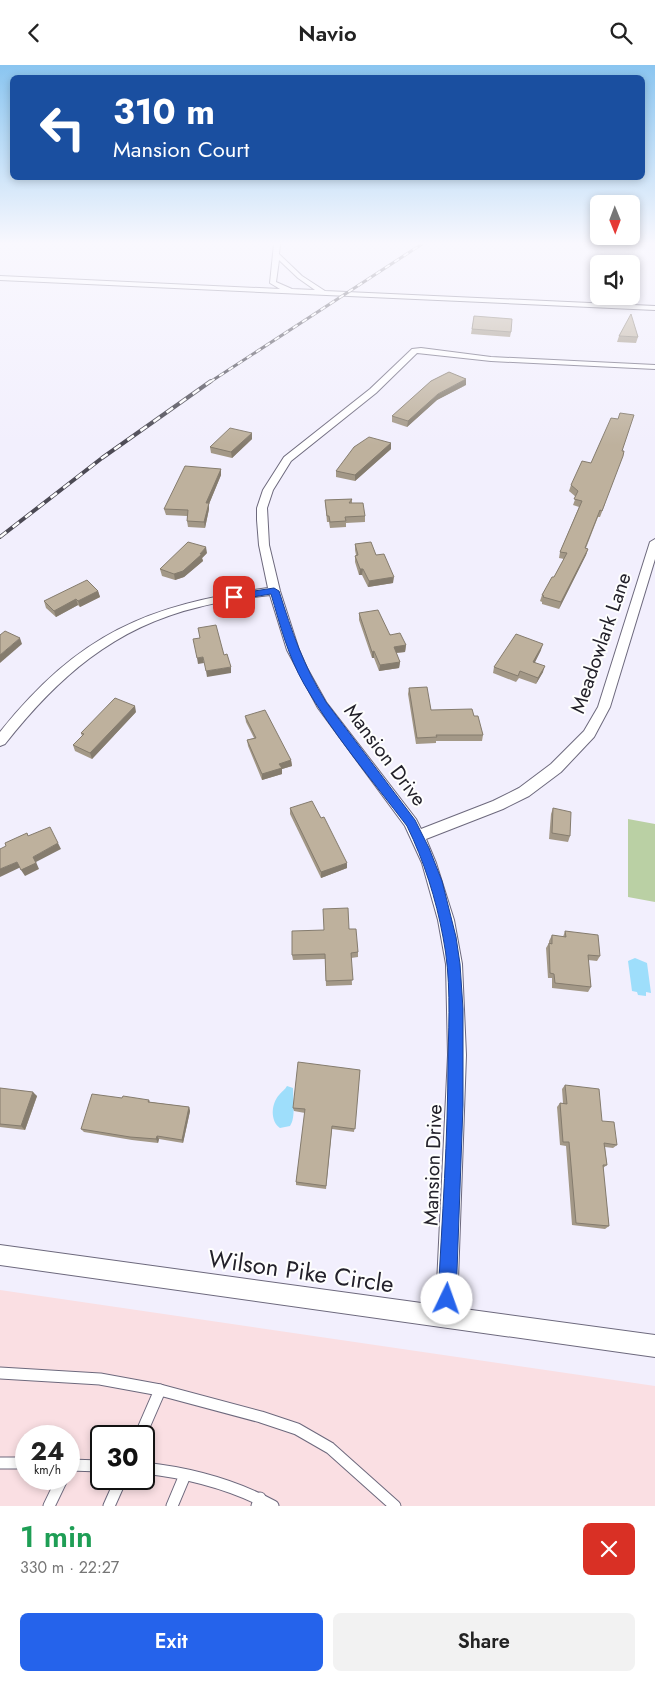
<!DOCTYPE html>
<html lang="en">
<head>
<meta charset="utf-8">
<style>
  body { margin:0; font-family:Jost,sans-serif; background:#f2f2f2; color:#222; height:100vh; display:flex; flex-direction:column; font-size:19px; white-space:nowrap }
  * { box-sizing:border-box; margin:0 }
  p { font-size:16px; color:#767676 }
  .icon { flex:none; width:28px; height:28px; fill:none; stroke:currentColor; stroke-width:2; stroke-linecap:round; stroke-linejoin:round }
  .map { position:relative; height:1441px; overflow:hidden }
  .sheet { display:flex; flex-direction:column; background:#fff; flex:1 }
  .sheet>* { flex:none }
  .banner { position:absolute; left:10px; top:10px; width:635px; height:105px; border-radius:8px; box-shadow:0 2px 8px #0003; background:#1a4fa0; color:#fff; overflow:hidden }
  .needle { width:32px; rotate:179deg }
  .buttons { position:absolute; left:590px; top:130px; display:grid; gap:10px }
  .buttons a { display:grid; place-items:center; width:50px; height:50px; border-radius:8px; background:#fff; box-shadow:0 2px 8px #0003; font-size:25px }
  .speed { position:absolute; left:15px; top:1360px; display:flex; gap:10px; font-size:25px; font-weight:700; text-align:center }
  .speed>* { display:grid; place-content:center; width:65px; height:65px; border-radius:50%; background:#fff; box-shadow:0 2px 8px #0003; line-height:1 }
  .speed small { font-size:12px; font-weight:400 }
  .speed .limit { border:2px solid #111; border-radius:8px; background:#fff; color:#111 }
  .pin { position:absolute; display:grid; place-items:center; width:42px; height:42px; color:#fff; margin:-21px; border-radius:10px; box-shadow:0 2px 8px #0006 }
  .me { position:absolute; width:55px; margin:-28px; rotate:3deg; stroke-linejoin:round; filter:drop-shadow(0 0 4px #0008) }
  .turn { display:flex; align-items:center; gap:18px; height:105px; padding:0 20px; font-size:22px }
  .turn .icon { width:65px; height:65px; stroke-width:2.5 }
  .turn b { display:block; font-size:35px; line-height:42px }
  .round { display:grid; place-items:center; flex:none; width:52px; height:52px; border-radius:8px; background:#f2f2f2 }
  .headline { display:flex; align-items:center; justify-content:space-between; height:85px; padding:0 20px }
  h1 { font-size:30px; font-weight:600; line-height:38px; color:#1e9e55 }
  .cta { display:flex; gap:10px; margin-top:auto; padding:10px 20px }
  .cta a { flex:1; height:58px; border-radius:8px; background:#2563eb; color:#fff; font-size:20px; font-weight:600; line-height:58px; text-align:center }
  .cta a+a { background:#f2f2f2; color:#222 }
  header { display:flex; justify-content:space-between; align-items:center; height:65px; padding:0 20px; background:#fff; font-size:22px; font-weight:600 }
  .map>svg:first-child { display:block }
  .industrial { fill:#fadfe3; fill-rule:evenodd }
  .green { fill:#bad0a4 }
  .water { fill:#9edefb }
  .lines { fill:none; stroke-linecap:round; stroke-linejoin:round }
  .lane-casing { stroke:#6d697d; stroke-width:13 }
  .street-casing { stroke:#6d697d; stroke-width:2 }
  .lane { stroke:#fff; stroke-width:11 }
  .street { fill:#fff; fill-rule:evenodd }
  .rail-far1-casing { stroke:#4c4a54; stroke-width:3 }
  .rail-casing { stroke:#4c4a54; stroke-width:4 }
  .rail-far1 { stroke:#fefefe; stroke-width:2; stroke-dasharray:5.5; stroke-linecap:butt }
  .rail { stroke:#fefefe; stroke-width:2.5; stroke-dasharray:8; stroke-linecap:butt }
  .wall { fill:#a39887 }
  .shaded-wall { fill:#857c6e }
  .building { fill:#beb19d; stroke:#857c6e }
  .route { fill:#2563eb; stroke:#184099 }
  .labels { text-anchor:middle; dominant-baseline:central; stroke-width:4; stroke-linejoin:round; paint-order:stroke }
  .street-label { font-size:20px; fill:#23212a; stroke:#fefefe }
  .near-street-label { font-size:24px; fill:#23212a; stroke:#fefefe }
</style>
</head>
<body>
<header><svg class="icon" aria-label="back" viewBox="0 0 24 24"><path d="M15 5l-7 7 7 7"/></svg>Navio<svg class="icon" aria-label="search" viewBox="0 0 24 24"><circle cx="10" cy="10" r="6"/><path d="M15 15l6 6"/></svg></header>
<div class="map">
<svg width="655" height="1441" viewBox="0 0 655 1441">
  <rect width="100%" height="100%" fill="#f2effd"/>
  <path class="industrial" d="M0,1225L655,1321V1441H0ZM26,1371H69V1414H26ZM101,1371H144V1414H101Z"/>
  <polygon class="green" points="628,754 655,759 655,837 628,832"/>
  <g class="water">
    <polygon points="635,893 647,898 651,928 646,927 646,931 638,930 637,927 632,926 628,896"/>
    <path d="M287,1021L293,1023C293,1033 296,1053 290,1061L280,1063C270,1056 271,1039 279,1030C282,1026 285,1025 287,1021Z"/>
  </g>
  <g class="lines">
    <g class="lane-casing">
      <g id="lane">
        <polyline points="0,1308 100,1314 160,1325 261,1352 297,1364 330,1383 395,1441"/>
        <polyline points="140,1371 160,1325"/>
        <polyline points="0,1398 26,1398"/>
        <polyline points="69,1400 101,1401"/>
        <path d="M144,1403C190,1408 232,1419 273,1441"/>
        <polyline points="49,1441 62,1414"/>
        <polyline points="109,1441 121,1414"/>
        <polyline points="172,1441 185,1410"/>
        <polyline points="257,1441 260,1433"/>
      </g>
    </g>
    <g class="street-casing">
      <g id="street">
        <path d="M274,179H280L279,189L302,211L325,226L655,241V245L0,215V211L280,224L270,218ZM279,195L298,213L315,225L292,224L276,217Z"/>
        <path d="M421,283L491,292L655,300V304L491,296L417,288L376,328L291,396L273,425L267,443L269,480L280,526L299,585L307,603L326,637L416,754L421,764L493,736L519,723L551,699L584,666L598,642L650,477L655,474V494L610,642L594,672L561,707L529,731L503,744L426,774L436,798L454,855L462,899L466,990L457,1243L655,1270V1292L0,1200V1180L436,1240L448,990L446,899L438,855L422,798L405,761L318,643L287,585L270,530C246,533 222,536 199,542C114,562 57,613 5,679L0,681V667C79,569 146,540 268,523L259,480L257,455V443L263,425L284,392L370,324L412,284Z"/>
      </g>
    </g>
    <use href="#lane" class="lane"/>
    <use href="#street" class="street"/>
    <g class="rail-far1-casing">
      <polyline id="rail-far1" points="210,317 422,179"/>
    </g>
    <g class="rail-casing">
      <polyline id="rail" points="0,472 102,393 211,316"/>
    </g>
    <use href="#rail-far1" class="rail-far1"/>
    <use href="#rail" class="rail"/>
  </g>
  <g class="wall">
    <polygon points="474,251 511,267 510,272 471,269"/>
    <polygon points="619,271 638,272 636,278 617,277"/>
    <polygon points="466,320 437,335 407,362 392,357 392,351"/>
    <polygon points="618,354 605,439 600,452 598,452 586,483 588,484 586,490 559,544 542,539 542,537 540,536 542,530 554,512 564,494 559,493 560,487 579,442 573,440 576,432 569,426 571,420 591,398"/>
    <polygon points="252,368 252,374 232,393 211,388 210,382"/>
    <polygon points="391,378 391,384 355,416 336,412 336,406"/>
    <polygon points="221,404 221,410 209,439 209,444 205,463 188,462 187,456 187,451 166,450 164,444"/>
    <polygon points="352,434 352,438 365,451 365,457 346,458 346,462 330,463 329,457 327,457 325,435"/>
    <polygon points="355,479 376,490 393,518 368,522 362,510 359,510 355,497 355,491 356,490 355,485"/>
    <polygon points="207,488 202,493 203,496 184,512 175,515 162,511 160,504"/>
    <polygon points="98,526 100,532 80,542 78,540 56,552 46,543 44,536"/>
    <polygon points="359,548 406,580 405,587 396,588 400,597 399,603 379,606 374,593 372,593 359,555"/>
    <polygon points="541,585 535,597 543,607 536,619 519,613 516,617 493,608 494,602"/>
    <polygon points="409,623 431,645 474,651 483,670 482,676 436,676 436,678 416,679 408,629"/>
    <polygon points="136,647 92,694 75,686 73,680 82,671 81,668"/>
    <polygon points="245,651 291,695 292,701 282,704 282,709 262,715 248,681 247,675 254,673 246,657"/>
    <polygon points="290,743 321,753 347,803 321,813 290,749"/>
    <polygon points="553,743 570,771 568,777 549,774 551,749"/>
    <polygon points="349,864 358,887 358,892 351,893 352,920 326,921 325,894 293,895 292,890"/>
    <polygon points="565,866 600,891 597,896 588,895 591,922 588,927 552,923 552,913 548,913 546,883 549,878 549,876 552,870 563,872"/>
    <polygon points="360,1005 354,1067 332,1064 326,1124 296,1120 296,1117 305,1048 294,1046 293,1043"/>
    <polygon points="565,1020 602,1056 617,1080 613,1083 605,1082 607,1100 603,1103 609,1161 605,1164 572,1160 566,1081 560,1080 557,1042 560,1038 563,1038 562,1024"/>
    <polygon points="0,1023 37,1031 25,1065 0,1062"/>
    <polygon points="149,1035 150,1037 189,1042 190,1046 183,1078 159,1074 158,1078 132,1075 84,1067 81,1064"/>
  </g>
  <g class="shaded-wall">
    <polygon points="466,314 466,320 437,335 407,362 408,356 438,329"/>
    <polygon points="252,368 252,374 232,393 231,387"/>
    <polygon points="391,378 391,384 355,416 355,410"/>
    <polygon points="221,404 221,410 209,439 209,444 205,463 204,457 206,438"/>
    <polygon points="206,482 207,488 202,493 203,496 184,512 175,515 174,509 200,489"/>
    <polygon points="588,484 586,490 559,544 561,537"/>
    <polygon points="360,504 363,504 362,510 359,510"/>
    <polygon points="394,512 393,518 368,522 369,516"/>
    <polygon points="98,526 100,532 80,542 78,536"/>
    <polygon points="76,534 78,540 56,552 54,546"/>
    <polygon points="20,573 22,579 0,598 0,590"/>
    <polygon points="543,579 541,585 532,603 533,597"/>
    <polygon points="406,580 405,587 393,588 394,582"/>
    <polygon points="374,586 374,593 372,593 372,587"/>
    <polygon points="203,592 204,598 198,599 197,593"/>
    <polygon points="400,597 399,603 379,606 380,600"/>
    <polygon points="545,601 543,607 536,619 538,613"/>
    <polygon points="231,602 231,608 207,612 206,606"/>
    <polygon points="135,641 136,647 92,694 90,688"/>
    <polygon points="291,695 292,701 282,704 282,709 262,715 262,709 279,699"/>
    <polygon points="58,778 61,784 36,797 39,804 25,811 21,805 33,792"/>
    <polygon points="17,797 21,802 0,812 0,804"/>
    <polygon points="347,798 347,803 321,813 321,807"/>
    <polygon points="33,1027 37,1031 25,1065 21,1061"/>
    <polygon points="189,1042 190,1046 183,1078 182,1075"/>
    <polygon points="157,1071 159,1074 158,1078 156,1074"/>
  </g>
  <g class="building">
    <polygon points="631,249 638,272 619,271"/>
    <polygon points="474,251 512,254 511,267 472,264"/>
    <polygon points="449,307 466,314 438,329 408,356 392,351 431,316"/>
    <polygon points="620,348 634,350 622,386 624,386 623,391 607,433 602,446 600,445 585,483 588,484 561,537 543,532 544,531 542,530 552,512 554,512 567,488 560,487 582,436 574,434 578,426 571,420 582,396 591,398 611,353 618,354"/>
    <polygon points="230,363 252,368 231,387 210,382"/>
    <polygon points="369,372 391,378 355,410 336,406 354,382"/>
    <polygon points="185,401 221,404 206,438 209,438 204,457 187,456 188,445 164,444"/>
    <polygon points="352,434 349,438 363,438 365,451 345,452 346,456 330,457 329,451 327,451 325,435"/>
    <polygon points="188,477 206,482 200,489 202,489 183,506 174,509 160,504"/>
    <polygon points="371,477 376,490 384,489 394,512 369,516 363,504 360,504 355,491 358,490 355,479"/>
    <polygon points="87,515 98,526 78,536 76,534 54,546 44,536"/>
    <polygon points="378,545 390,570 400,568 406,580 394,582 400,597 380,600 374,586 372,587 359,548"/>
    <polygon points="216,560 224,590 227,589 231,602 206,606 203,592 197,593 193,574 200,573 198,563"/>
    <polygon points="5,566 20,573 0,590 0,570"/>
    <polygon points="516,569 543,579 533,597 545,601 538,613 520,606 518,611 494,602"/>
    <polygon points="427,622 431,645 472,644 474,651 478,651 483,670 436,670 437,672 417,673 409,623"/>
    <polygon points="115,633 135,641 90,688 73,680 84,669 81,668"/>
    <polygon points="265,645 291,695 279,699 282,703 262,709 247,675 256,673 245,651"/>
    <polygon points="312,736 321,753 324,752 347,798 321,807 290,743"/>
    <polygon points="553,743 571,747 570,771 552,768"/>
    <polygon points="50,762 58,778 33,792 36,798 21,805 17,797 0,804 0,784 6,781 5,778 27,768 28,771"/>
    <polygon points="348,843 349,864 356,864 358,887 351,888 353,915 326,916 325,889 292,890 292,866 324,865 323,844"/>
    <polygon points="565,866 598,870 600,891 588,890 591,922 555,918 554,909 550,908 549,878 552,879 552,870 566,872"/>
    <polygon points="298,997 360,1005 355,1064 332,1061 326,1121 296,1117 305,1044 293,1043"/>
    <polygon points="565,1020 599,1024 602,1056 614,1057 617,1080 604,1078 607,1100 603,1100 609,1161 576,1158 569,1077 563,1077 560,1038 567,1039"/>
    <polygon points="0,1023 33,1027 21,1061 0,1059"/>
    <polygon points="92,1029 122,1033 123,1031 149,1035 148,1037 189,1042 182,1075 157,1071 156,1074 130,1072 81,1064"/>
  </g>
  <linearGradient id="sky" x2="0" y2="1"><stop stop-color="#8ac5f0"/><stop offset="0.47" stop-color="#f9f8fe"/><stop offset="1" stop-color="#f9f8fe" stop-opacity="0"/></linearGradient>
  <rect width="655" height="380" fill="url(#sky)"/>
  <path class="route" d="M274,523L279,526C292,567 303,600 326,637L415,755L429,783L442,816L456,872L460,899L463,944V1040L456,1234L453,1240L447,1243L441,1240L438,1234C442,1154 448,1073 448,993C449,953 451,912 443,872C436,834 424,796 407,761C372,715 332,668 304,619C288,591 280,560 271,529L234,535L229,532L234,529Z"/>
  <g class="labels">
    <g class="street-label">
      <text transform="translate(601 578) rotate(-71)">Meadowlark Lane</text>
      <text transform="translate(385 690) rotate(53)">Mansion Drive</text>
      <text transform="translate(433 1100) rotate(-88)">Mansion Drive</text>
    </g>
    <g class="near-street-label">
      <text transform="translate(301 1206) rotate(8)">Wilson Pike Circle</text>
    </g>
  </g>
</svg>
<div class="buttons">
<a><svg class="needle" viewBox="-14 -14 28 28"><path d="M0-13l5 13h-10z" fill="#e53935"/><path d="M0 13l5-13h-10z" fill="#767676"/></svg></a>
<a><svg class="icon" aria-label="sound" viewBox="0 0 24 24"><path d="M4 9h4l5-4v14l-5-4H4zM17 9q2 3 0 6"/></svg></a>
</div>
<div class="speed"><div>24<small>km/h</small></div><div class="limit">30</div></div>
<div class="pin" style="left:234px;top:532px;background:#d93025"><svg class="icon" aria-label="arrive" viewBox="0 0 24 24"><path d="M6 21V4h12l-3 4 3 4H6"/></svg></div>
<svg class="me" style="left:447px;top:1234px" viewBox="-20 -20 40 40"><circle r="19" fill="#fff"/><path d="M0-13L10 11 0 6-10 11z" fill="#2563eb"/></svg>
<div class="banner">
<div class="turn"><svg class="icon" aria-label="left" viewBox="0 0 24 24"><path d="M17 20v-9H6M10 6l-5 5 5 5"/></svg><div><b>310 m</b>Mansion Court</div></div>
</div>
</div>
<section class="sheet">
<div class="headline"><div><h1>1 min</h1><p>330 m · 22:27</p></div><a class="round" style="background:#d93025;color:#fff"><svg class="icon" aria-label="close" viewBox="0 0 24 24"><path d="M6 6l12 12M18 6L6 18"/></svg></a></div>
<div class="cta"><a>Exit</a><a>Share</a></div>
</section>
</body>
</html>
